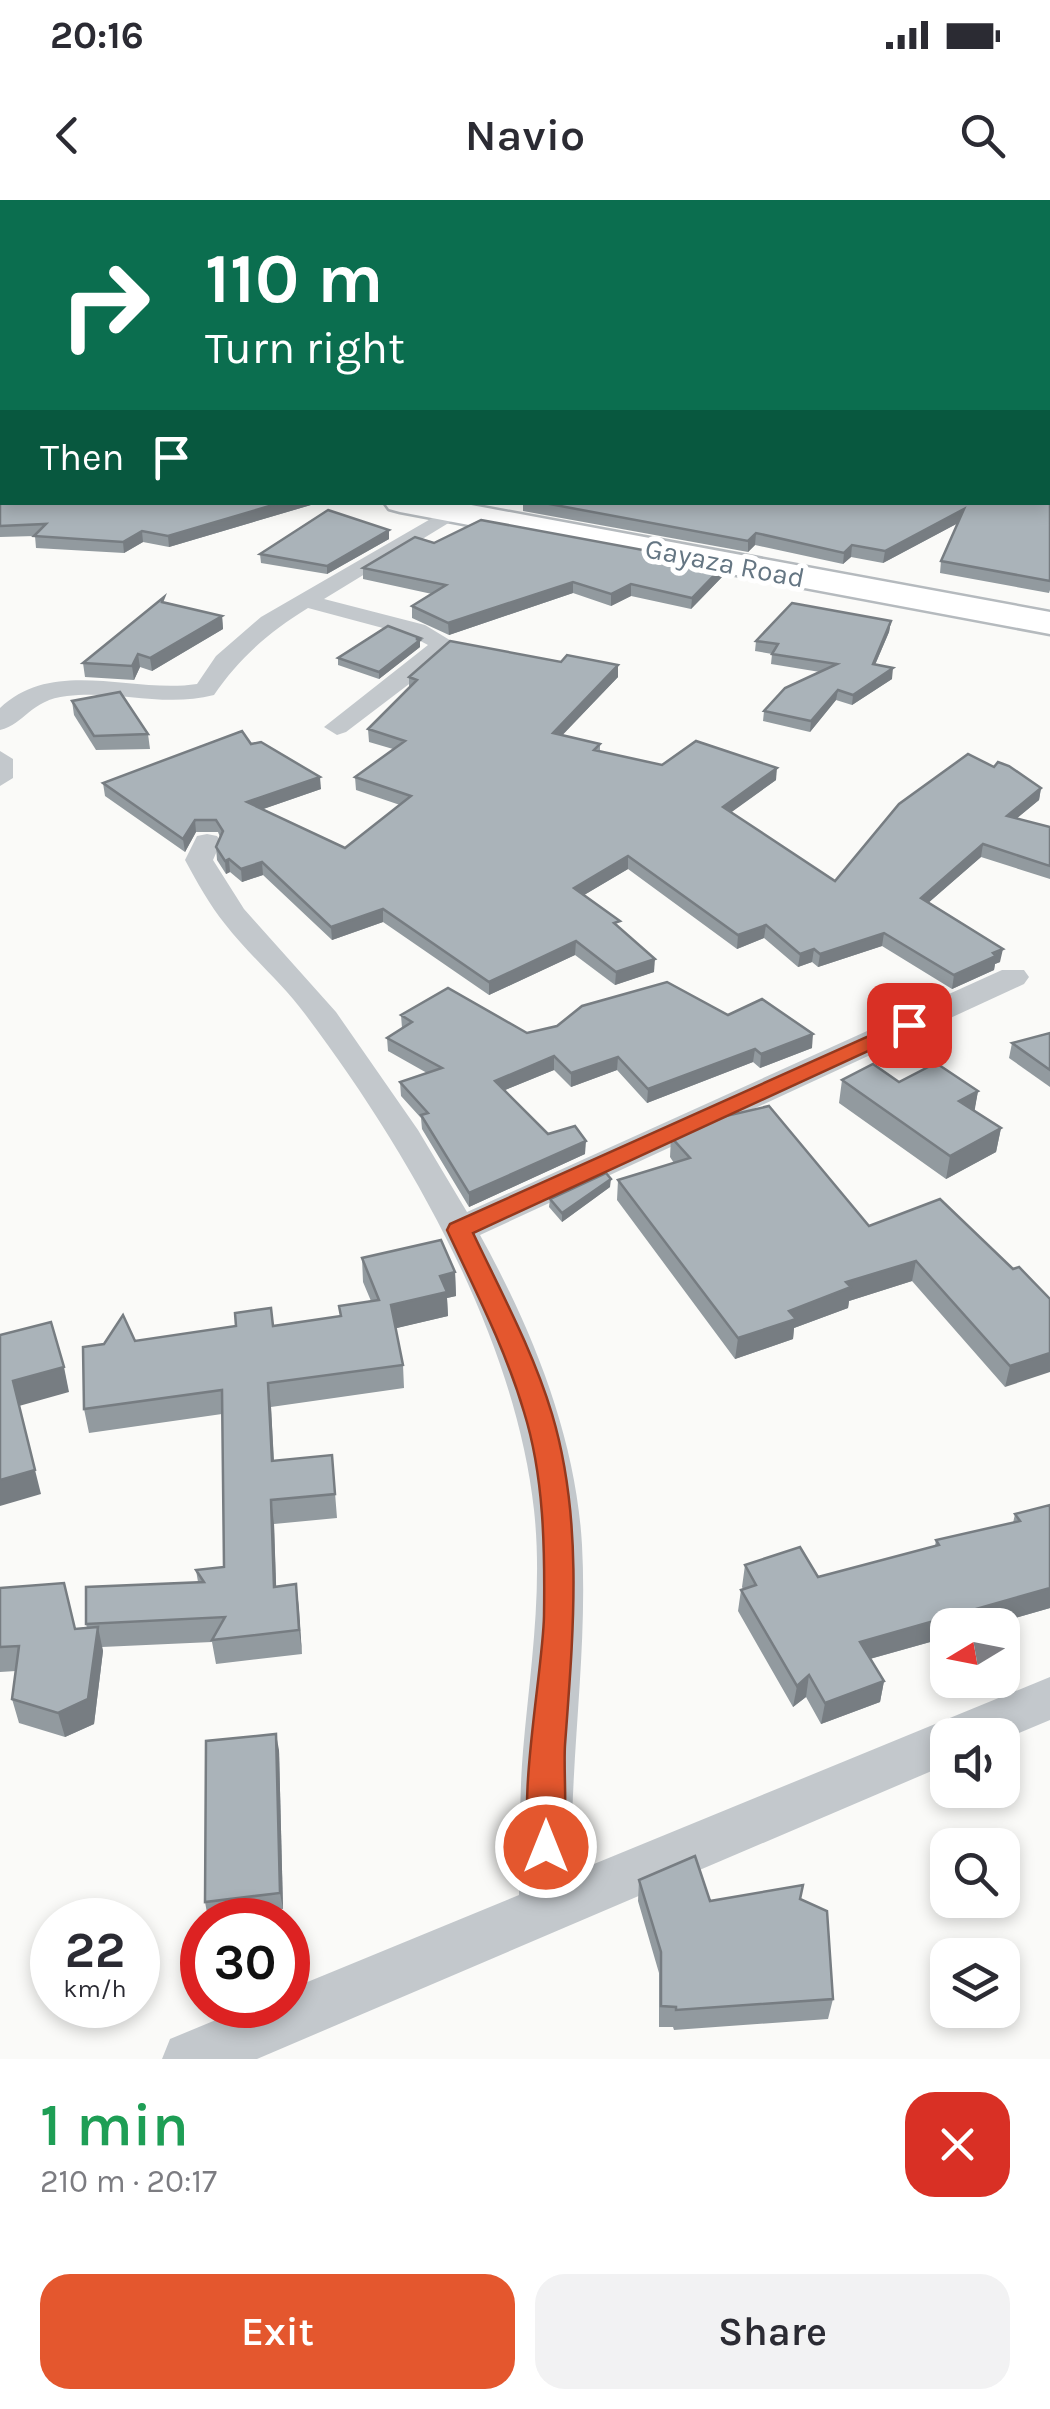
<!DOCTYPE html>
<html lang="en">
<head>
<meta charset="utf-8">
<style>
  body { margin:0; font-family:Karla,sans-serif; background:#f2f2f3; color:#2b2b33; height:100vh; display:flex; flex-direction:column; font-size:38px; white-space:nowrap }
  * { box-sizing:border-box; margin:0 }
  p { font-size:32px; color:#7c7c81 }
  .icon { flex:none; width:55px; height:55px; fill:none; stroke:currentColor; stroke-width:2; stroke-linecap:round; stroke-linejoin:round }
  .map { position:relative; height:1859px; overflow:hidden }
  .sheet { display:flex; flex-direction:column; background:#fff; flex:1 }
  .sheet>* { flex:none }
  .guide { position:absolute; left:0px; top:0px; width:1050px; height:305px; box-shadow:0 5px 15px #0003; background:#0b6e4f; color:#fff; overflow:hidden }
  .needle { width:65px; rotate:260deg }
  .controls { position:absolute; left:930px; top:1408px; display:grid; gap:20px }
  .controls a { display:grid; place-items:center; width:90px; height:90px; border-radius:20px; background:#fff; box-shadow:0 5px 15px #0003; font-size:50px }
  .speed { position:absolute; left:30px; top:1698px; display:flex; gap:20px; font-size:50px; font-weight:700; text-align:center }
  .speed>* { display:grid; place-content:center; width:130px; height:130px; border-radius:50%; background:#fff; box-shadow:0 5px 15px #0003; line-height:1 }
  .speed small { font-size:25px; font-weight:400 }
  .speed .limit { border:15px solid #d22; background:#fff; color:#111 }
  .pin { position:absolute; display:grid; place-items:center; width:85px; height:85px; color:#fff; margin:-42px; border-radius:20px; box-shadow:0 5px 15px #0006 }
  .me { position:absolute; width:110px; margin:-55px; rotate:0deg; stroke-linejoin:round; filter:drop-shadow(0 0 8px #0008) }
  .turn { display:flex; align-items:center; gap:35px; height:210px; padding:0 40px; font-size:45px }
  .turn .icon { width:130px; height:130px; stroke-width:2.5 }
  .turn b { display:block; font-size:70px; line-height:85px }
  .then { display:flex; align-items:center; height:95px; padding:0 40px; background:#0003; gap:20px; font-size:38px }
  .round { display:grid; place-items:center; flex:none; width:105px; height:105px; border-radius:30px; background:#f2f2f3 }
  .head { display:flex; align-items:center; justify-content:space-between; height:170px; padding:0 40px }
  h1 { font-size:60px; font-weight:600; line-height:75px; color:#1e9e55 }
  .button { display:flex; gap:20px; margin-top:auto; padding:20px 40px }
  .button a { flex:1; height:115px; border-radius:30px; background:#e4572e; color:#fff; font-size:40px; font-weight:600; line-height:115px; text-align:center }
  .button a+a { background:#f2f2f3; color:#2b2b33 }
  .status { display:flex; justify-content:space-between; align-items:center; height:70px; padding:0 50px; background:#fff; direction:ltr }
  .status svg { height:28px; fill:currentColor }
  header { display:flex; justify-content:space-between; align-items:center; height:130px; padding:0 40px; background:#fff; font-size:45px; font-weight:600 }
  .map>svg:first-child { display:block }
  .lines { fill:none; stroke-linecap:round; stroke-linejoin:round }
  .primary-casing { stroke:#b5babe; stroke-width:5 }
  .minor { fill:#c3c8cc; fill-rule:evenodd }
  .primary { fill:#fff; fill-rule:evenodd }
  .wall { fill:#929a9f }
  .shaded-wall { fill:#777d82 }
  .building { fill:#aab3b9; stroke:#777d82; stroke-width:2.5 }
  .route { fill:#e4572e; stroke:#94391e; stroke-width:2.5 }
  .labels { text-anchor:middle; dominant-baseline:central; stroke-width:10; stroke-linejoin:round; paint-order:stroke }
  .far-street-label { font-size:28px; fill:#657683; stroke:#fff }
</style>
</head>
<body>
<div class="status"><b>20:16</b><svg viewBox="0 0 49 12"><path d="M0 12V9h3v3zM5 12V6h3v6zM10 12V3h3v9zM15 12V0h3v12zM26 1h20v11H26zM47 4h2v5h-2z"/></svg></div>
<header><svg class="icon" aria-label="back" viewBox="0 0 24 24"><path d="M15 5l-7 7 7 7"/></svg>Navio<svg class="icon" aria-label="search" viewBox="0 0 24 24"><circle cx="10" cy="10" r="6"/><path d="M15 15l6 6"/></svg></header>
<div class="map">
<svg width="1050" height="1859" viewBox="0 0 1050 1859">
  <rect width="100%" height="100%" fill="#fafaf8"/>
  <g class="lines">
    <g class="primary-casing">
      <g id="primary">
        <polygon points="0,218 2,219 2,237 0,236"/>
        <polygon points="384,302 455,302 1050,412 1050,434 400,312 389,309"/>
      </g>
    </g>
    <g class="minor">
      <path d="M453,306L460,308L463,312L460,316L324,399L425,425L453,442L442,459L346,532L337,535L324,527L428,445L409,435L308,408C269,432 239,458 214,495C164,508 117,490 67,496C30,500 25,524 0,530V508C54,457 132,494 197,484L216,456L261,417Z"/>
      <polygon points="0,551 13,559 13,578 0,586"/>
      <path d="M207,634L217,636L221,642L213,660L244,709L336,812L418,930L467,1012L1002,770H1024L1029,777L1024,784L480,1035C532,1129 576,1237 582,1345C588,1454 569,1564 572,1673L1050,1477V1520L1002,1540V1535H948V1564L257,1859H162L170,1839L252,1805H288V1790L519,1695C520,1647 519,1599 523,1551C530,1471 543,1391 534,1310C515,1136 409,952 305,814C281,782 250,756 225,724C209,704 197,682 185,660L197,636Z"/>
    </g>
    <use href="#primary" class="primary"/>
  </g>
  <g class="wall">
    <polygon points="0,0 189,0 189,2 2,2 2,29 0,29"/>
    <polygon points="981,0 1050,0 1050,43 1048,42 1048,2 985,2"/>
    <polygon points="0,228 2,302 321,302 169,347 143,342 124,353 36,348 35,336 0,337"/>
    <polygon points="1050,298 1050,390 1049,393 940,373 941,361 958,323 883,363 851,357 843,364 755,345 748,352 523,311 523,305 513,302 1048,302"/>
    <polygon points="389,330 389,339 327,374 261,363 260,354"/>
    <polygon points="434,343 724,365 723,376 691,409 631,396 611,406 573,393 449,435 412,418 412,406 432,394 363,379 363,368"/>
    <polygon points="165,402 222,416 223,429 152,471 140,467 134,480 85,477 83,463"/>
    <polygon points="891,421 889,432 875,465 892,479 852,505 836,500 810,532 763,521 764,511 820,472 771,464 772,454 755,451 756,441"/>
    <polygon points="420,438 420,447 379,479 338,465 338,458"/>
    <polygon points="561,462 618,465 618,477 562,535 600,544 600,551 662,565 776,580 731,612 835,681 1041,588 1039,600 1017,618 1050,627 1050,679 981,657 929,702 1000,762 995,764 994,770 952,789 882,746 818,767 812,762 798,767 764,738 737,749 628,669 584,695 620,728 654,772 615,785 575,755 489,795 383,722 332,740 263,675 242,682 230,672 226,674 217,660 216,647 220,637 218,632 196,632 185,652 105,596 103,583 251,544 321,589 263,609 345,648 400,605 356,590 355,577 393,549 369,542 368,529 409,488 409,477"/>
    <polygon points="72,501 148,534 150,549 96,550 74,515"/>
    <polygon points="401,815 527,833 728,815 812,848 760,868 753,862 647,903 617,870 571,887 554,870 505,890 548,934 585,954 469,1007 422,929 421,918 401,896 400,882 427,873 388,851 387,838 402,828"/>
    <polygon points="1050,833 1050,887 1009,858 1012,843"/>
    <polygon points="842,880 899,882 978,891 974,911 1001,928 996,952 946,979 839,903"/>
    <polygon points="687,925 869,1026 1013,1069 1050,1099 1005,1187 912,1081 849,1101 848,1108 794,1128 793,1139 735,1159 617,1000 618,980 674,963 670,957 671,937 687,932"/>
    <polygon points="610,987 562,1022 549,1007 550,999"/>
    <polygon points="362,1058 455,1072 456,1096 447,1098 448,1116 396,1128 403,1165 404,1188 271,1207 274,1261 332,1255 337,1318 274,1324 276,1387 296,1384 302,1454 216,1464 212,1442 102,1447 103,1451 94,1524 65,1537 19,1523 12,1499 16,1471 0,1472 0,1388 75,1429 87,1428 86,1424 198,1382 196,1370 224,1367 222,1214 89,1233 84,1209 135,1141 273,1126 340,1116 371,1101 363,1082"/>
    <polygon points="1050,1305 1050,1408 990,1425 948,1425 948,1437 870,1459 884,1481 880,1502 821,1524 806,1497 793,1507 738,1411 741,1390 743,1389 742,1387 745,1365 818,1377 935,1346 936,1340 1013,1323 1015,1314"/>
    <polygon points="279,1550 283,1709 208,1718 205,1702"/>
    <polygon points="639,1680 710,1701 800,1699 833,1799 828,1819 674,1830 673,1827 659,1827 659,1773 638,1701"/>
  </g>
  <g class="shaded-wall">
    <polygon points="283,302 321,302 169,347 168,336"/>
    <polygon points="964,309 962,321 883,363 885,351"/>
    <polygon points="389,330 389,339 327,374 327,366"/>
    <polygon points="142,331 143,342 124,353 123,342"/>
    <polygon points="756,333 755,345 748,352 748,341"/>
    <polygon points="852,345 851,357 843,364 844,353"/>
    <polygon points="724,365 723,376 691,409 692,398"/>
    <polygon points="573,382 573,393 449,435 448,423"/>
    <polygon points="631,384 631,396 611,406 611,394"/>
    <polygon points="222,416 223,429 152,471 150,458"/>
    <polygon points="891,421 889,432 871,474 873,464"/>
    <polygon points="420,438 420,447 379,479 379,472"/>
    <polygon points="138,454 140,467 134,480 132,466"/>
    <polygon points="618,465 618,477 553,545 553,533"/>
    <polygon points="893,468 892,479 852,505 853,495"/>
    <polygon points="838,490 836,500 810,532 811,521"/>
    <polygon points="777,568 776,580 722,619 723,607"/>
    <polygon points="320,577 321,589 249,614 247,602"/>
    <polygon points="1041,588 1039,600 1005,628 1007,616"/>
    <polygon points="195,620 196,632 185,652 183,639"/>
    <polygon points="983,644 981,657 919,711 921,698"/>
    <polygon points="628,656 628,669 574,701 574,688"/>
    <polygon points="229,659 230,672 226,674 225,661"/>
    <polygon points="262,662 263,675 242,682 241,669"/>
    <polygon points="383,709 383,722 332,740 331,727"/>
    <polygon points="766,725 764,738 737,749 738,735"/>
    <polygon points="884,733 882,746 818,767 820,754"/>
    <polygon points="576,741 575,755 489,795 489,782"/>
    <polygon points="814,749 812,762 798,767 800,754"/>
    <polygon points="1003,749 1000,762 995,764 994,770 952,789 954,775"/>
    <polygon points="655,759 654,772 615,785 616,772"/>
    <polygon points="813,834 812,848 760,868 761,854"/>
    <polygon points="755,849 753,862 647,903 648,889"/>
    <polygon points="554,856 554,870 495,894 495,881"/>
    <polygon points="618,857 617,870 571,887 571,873"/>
    <polygon points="978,891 974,914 959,901"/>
    <polygon points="1001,928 996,952 946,979 950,956"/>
    <polygon points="586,941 585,954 469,1007 469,993"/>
    <polygon points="611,979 610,987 562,1022 562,1013"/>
    <polygon points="916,1061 912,1081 849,1101 848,1108 794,1128 793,1139 735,1159 738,1138 846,1082"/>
    <polygon points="455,1072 456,1096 447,1098 448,1116 393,1129 391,1105 440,1076"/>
    <polygon points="1050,1153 1050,1172 1005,1187 1010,1166"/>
    <polygon points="64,1167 69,1192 19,1206 13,1181"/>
    <polygon points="268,1183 271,1207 275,1285 272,1261"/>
    <polygon points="35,1270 41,1294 0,1306 0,1280"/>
    <polygon points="271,1300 274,1324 277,1411 274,1387"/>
    <polygon points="296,1384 299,1408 302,1454 299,1430"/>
    <polygon points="1050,1388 1050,1408 990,1425 948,1425 948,1437 855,1463 860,1442"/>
    <polygon points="98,1427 103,1451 94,1524 65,1537 58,1513"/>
    <polygon points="809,1475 806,1497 793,1507 797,1486"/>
    <polygon points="884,1481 880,1502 821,1524 825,1503"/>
    <polygon points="276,1534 279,1550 283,1709 280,1693"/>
  </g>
  <g class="building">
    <polygon points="0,0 132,0 87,2 2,2 2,21 0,21"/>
    <polygon points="997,0 1050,0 1050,33 1048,31 1048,2 1001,2"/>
    <polygon points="0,34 2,34 2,73 0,83"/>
    <polygon points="0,94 2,94 2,160 0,161"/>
    <polygon points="0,190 2,190 2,208 0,206"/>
    <polygon points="0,228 2,229 2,302 283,302 168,336 142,331 123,342 34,336 46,324 0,326"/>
    <polygon points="1048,297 1050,298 1050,381 941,361 964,309 885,351 852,345 844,353 756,333 748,341 539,302 1048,302"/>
    <polygon points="328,310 389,330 327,366 260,354"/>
    <polygon points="481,320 724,365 692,398 631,384 611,394 573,382 448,423 412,406 446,385 363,368 415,337 434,343"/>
    <polygon points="164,397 162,402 222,416 150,458 138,454 132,466 83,463"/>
    <polygon points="792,403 891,421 873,464 893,468 853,495 838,490 811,521 764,511 785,488 837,464 772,454 778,444 756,441"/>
    <polygon points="388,426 420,438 416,439 420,440 379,472 338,458"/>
    <polygon points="450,441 561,462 567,455 618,465 553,533 600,544 594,550 662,565 696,541 777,568 723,607 835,681 899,604 968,554 994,567 998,562 1009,566 1041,588 1007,616 1050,627 1050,666 983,644 921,698 1003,749 993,753 996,756 954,775 884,733 820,754 814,749 800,754 766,725 738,735 628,656 574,688 620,721 614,723 655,759 616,772 576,741 489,782 383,709 331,727 262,662 241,669 229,659 225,661 216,647 223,631 216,620 195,620 183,639 103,583 242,531 251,544 261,542 320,577 247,602 345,648 411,596 355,577 405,541 368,529 417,480 409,477"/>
    <polygon points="120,492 148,534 94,536 72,501"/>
    <polygon points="667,782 728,815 762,799 813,834 761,854 755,849 648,889 618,857 571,873 554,856 495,881 548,934 575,926 586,941 469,993 421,915 428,913 400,882 442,868 387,838 412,822 401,815 448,788 527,833 557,826 582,806"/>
    <polygon points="1050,833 1050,870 1012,843"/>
    <polygon points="936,863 978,891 959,901 1001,928 950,956 842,880 873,864 899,882"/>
    <polygon points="769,906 869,1026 940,999 1013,1069 1019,1067 1050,1099 1050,1153 1010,1166 916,1061 846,1082 851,1087 789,1111 796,1119 738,1138 618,980 690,958 671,937 692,930 687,925"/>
    <polygon points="606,973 611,979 562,1013 550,999"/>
    <polygon points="441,1040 455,1072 440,1076 447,1092 391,1105 403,1165 268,1183 272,1261 332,1255 335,1294 271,1300 274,1387 296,1384 299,1430 212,1440 225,1417 86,1424 86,1387 204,1382 196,1370 224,1367 222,1190 84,1209 83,1147 104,1144 123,1115 135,1141 236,1126 235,1113 271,1108 273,1126 341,1116 339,1106 379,1100 362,1058"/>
    <polygon points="51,1122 64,1167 13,1181 35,1270 0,1280 0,1135"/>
    <polygon points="1050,1305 1050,1388 860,1442 884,1481 825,1503 809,1475 797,1486 741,1390 756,1385 745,1365 800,1347 818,1377 939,1345 936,1340 1020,1321 1015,1314"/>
    <polygon points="64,1383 75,1429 98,1427 88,1499 58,1513 12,1499 19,1446 0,1447 0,1388"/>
    <polygon points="276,1534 280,1693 205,1702 206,1541"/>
    <polygon points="695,1656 710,1701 803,1685 800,1699 827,1711 833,1799 676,1810 676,1807 661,1806 661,1752 639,1680"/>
  </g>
  <path class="route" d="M909,818L916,820L920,825L916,829L473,1033C501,1092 533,1151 552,1214C584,1321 573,1436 565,1545C563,1577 570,1632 558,1658L546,1663L534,1658C514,1614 543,1472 544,1416C545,1349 544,1276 524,1212C505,1148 475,1090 447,1030L450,1024Z"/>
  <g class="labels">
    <g class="far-street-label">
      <text transform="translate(725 363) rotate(11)">Gayaza Road</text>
    </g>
  </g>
</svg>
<div class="controls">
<a><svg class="needle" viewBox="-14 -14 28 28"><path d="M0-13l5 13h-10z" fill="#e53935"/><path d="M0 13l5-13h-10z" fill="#7c7c81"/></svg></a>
<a><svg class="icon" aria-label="sound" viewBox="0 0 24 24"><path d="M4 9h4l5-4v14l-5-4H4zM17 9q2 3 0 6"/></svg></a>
<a><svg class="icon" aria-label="search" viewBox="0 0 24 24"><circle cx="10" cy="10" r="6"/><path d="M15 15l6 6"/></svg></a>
<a><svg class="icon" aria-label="layers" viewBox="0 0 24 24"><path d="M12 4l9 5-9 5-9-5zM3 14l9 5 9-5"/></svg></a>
</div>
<div class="speed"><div>22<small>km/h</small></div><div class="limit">30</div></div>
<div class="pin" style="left:909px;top:825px;background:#d93025"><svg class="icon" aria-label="arrive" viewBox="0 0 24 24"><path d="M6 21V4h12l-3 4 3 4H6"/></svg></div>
<svg class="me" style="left:546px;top:1647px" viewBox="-20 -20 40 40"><circle r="17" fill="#e4572e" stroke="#fff" stroke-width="3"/><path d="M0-11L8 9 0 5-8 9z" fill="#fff"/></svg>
<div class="guide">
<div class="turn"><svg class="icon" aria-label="right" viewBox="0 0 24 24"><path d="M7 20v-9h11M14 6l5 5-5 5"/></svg><div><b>110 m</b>Turn right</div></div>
<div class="then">Then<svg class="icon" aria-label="arrive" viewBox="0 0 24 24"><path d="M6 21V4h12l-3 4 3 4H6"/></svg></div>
</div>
</div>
<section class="sheet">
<div class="head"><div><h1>1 min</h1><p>210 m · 20:17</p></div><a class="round" style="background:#d93025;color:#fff"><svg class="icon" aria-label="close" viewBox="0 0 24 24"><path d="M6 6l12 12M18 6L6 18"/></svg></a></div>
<div class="button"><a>Exit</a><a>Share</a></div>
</section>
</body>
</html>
